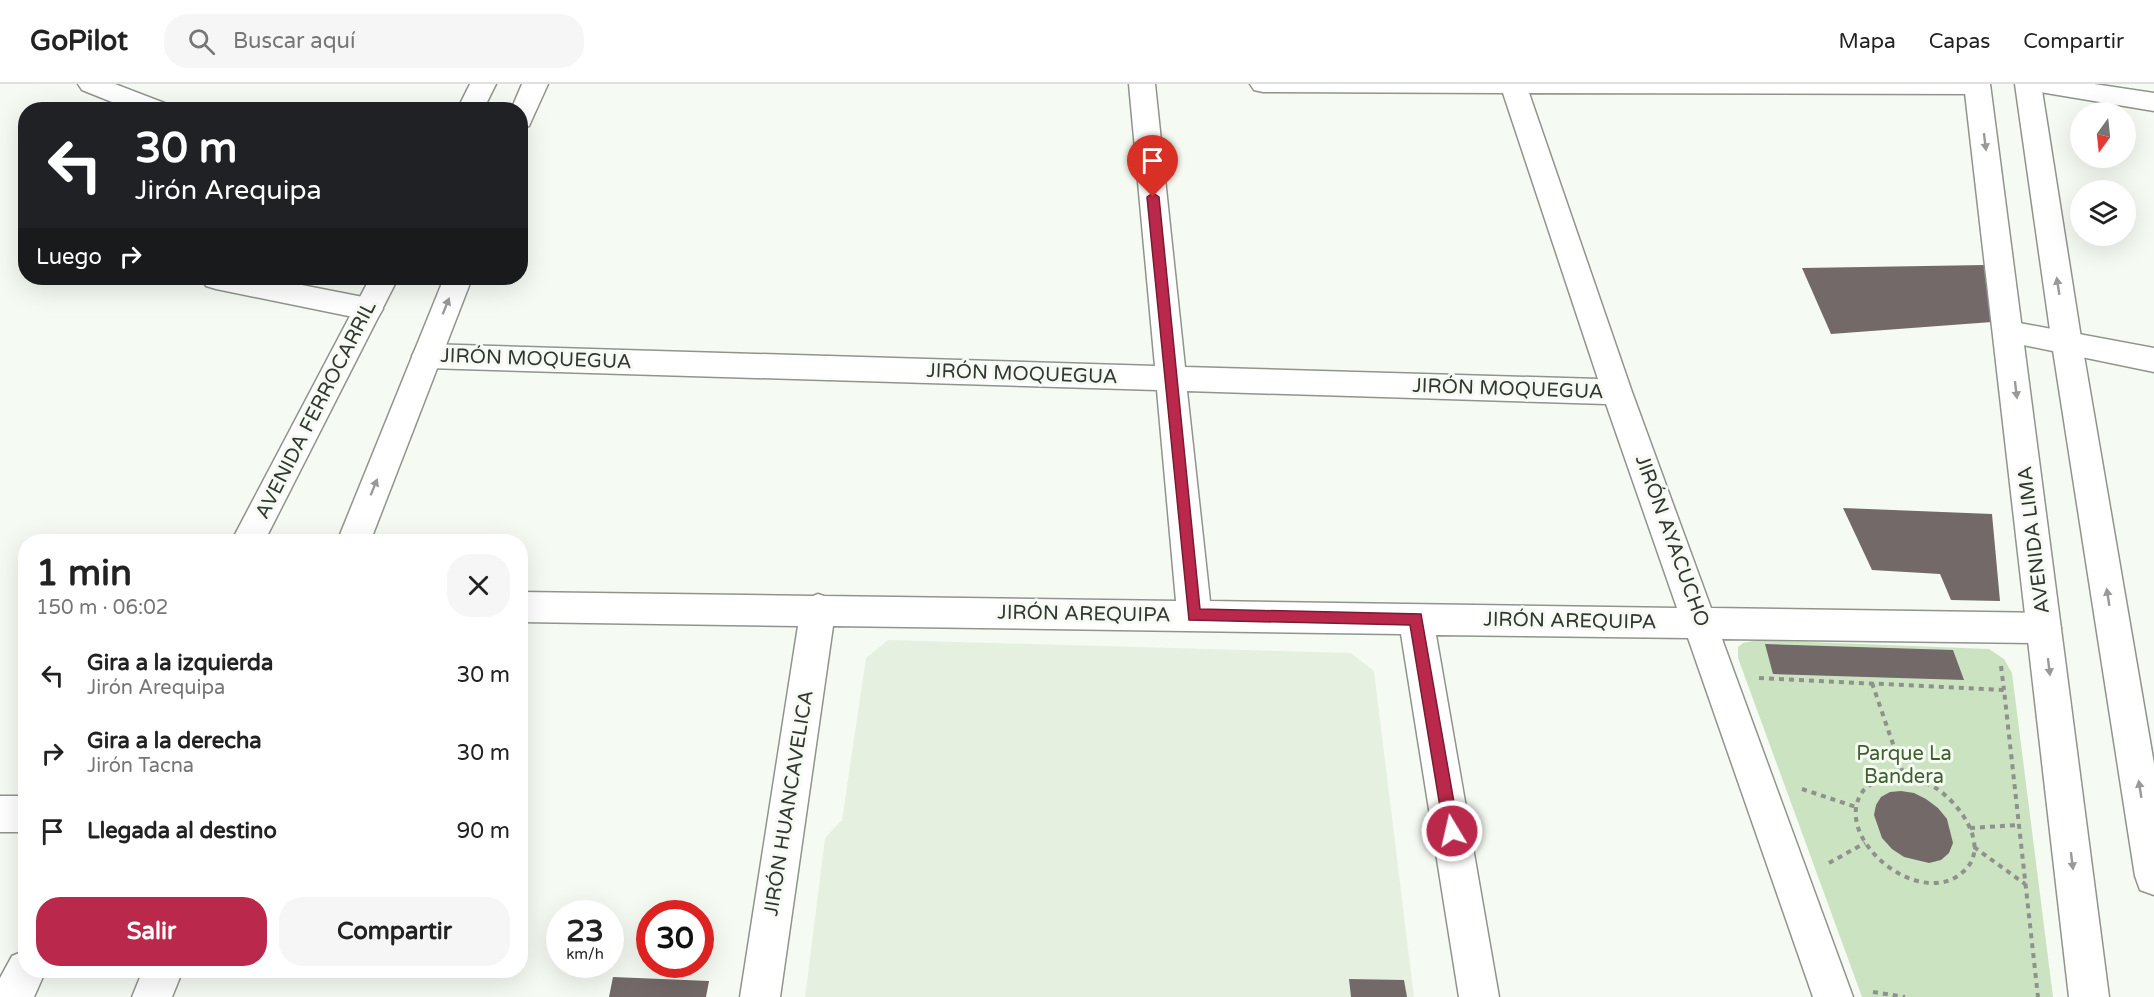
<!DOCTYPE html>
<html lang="es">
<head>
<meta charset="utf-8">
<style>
  body { margin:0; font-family:"Varela Round",sans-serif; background:#f6f6f6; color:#222; height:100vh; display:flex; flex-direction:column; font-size:22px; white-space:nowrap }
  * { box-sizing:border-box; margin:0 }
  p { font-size:20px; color:#767676 }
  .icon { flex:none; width:33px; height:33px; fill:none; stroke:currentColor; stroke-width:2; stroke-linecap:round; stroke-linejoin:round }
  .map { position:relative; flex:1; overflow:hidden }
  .panel { position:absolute; left:18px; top:450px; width:510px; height:444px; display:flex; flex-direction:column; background:#fff; border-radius:24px; box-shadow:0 6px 24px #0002 }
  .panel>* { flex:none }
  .top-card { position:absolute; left:18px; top:18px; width:510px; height:183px; border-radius:24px; box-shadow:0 6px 24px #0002; background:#202124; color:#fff; overflow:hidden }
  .needle { width:39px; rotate:195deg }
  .tools { position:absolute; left:2070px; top:18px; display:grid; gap:12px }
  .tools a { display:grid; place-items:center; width:66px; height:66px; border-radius:50%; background:#fff; box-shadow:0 6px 24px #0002; font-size:30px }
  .speed { position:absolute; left:546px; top:816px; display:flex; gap:12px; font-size:30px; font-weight:700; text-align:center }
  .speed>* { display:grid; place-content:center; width:78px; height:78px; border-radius:50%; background:#fff; box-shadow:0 6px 24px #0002; line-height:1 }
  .speed small { font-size:15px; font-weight:400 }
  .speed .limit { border:9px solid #d22; background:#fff; color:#111 }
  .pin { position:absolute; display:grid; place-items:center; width:51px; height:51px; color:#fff; margin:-62px -26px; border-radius:50% 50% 50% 0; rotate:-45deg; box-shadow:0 0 6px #0007 }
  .pin .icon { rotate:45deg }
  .me { position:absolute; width:66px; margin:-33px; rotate:351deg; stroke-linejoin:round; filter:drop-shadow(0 0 4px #0008) }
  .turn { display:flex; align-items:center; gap:21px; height:126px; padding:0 18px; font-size:27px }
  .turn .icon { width:78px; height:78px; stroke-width:2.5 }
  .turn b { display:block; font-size:42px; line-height:51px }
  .then { display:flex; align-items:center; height:57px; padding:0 18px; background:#0003; gap:12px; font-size:22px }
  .round { display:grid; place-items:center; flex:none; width:63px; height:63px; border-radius:24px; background:#f6f6f6 }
  .summary { display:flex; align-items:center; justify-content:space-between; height:102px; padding:0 18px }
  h1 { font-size:36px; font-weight:700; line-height:45px }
  .button { display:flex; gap:12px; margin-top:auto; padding:12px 18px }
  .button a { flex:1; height:69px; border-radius:24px; background:#ba294b; color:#fff; font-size:24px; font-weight:700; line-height:69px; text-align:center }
  .button a+a { background:#f6f6f6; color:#222 }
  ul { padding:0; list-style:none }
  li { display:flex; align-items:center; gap:18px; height:78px; padding:0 18px }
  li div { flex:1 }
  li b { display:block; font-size:22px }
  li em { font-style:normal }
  header { display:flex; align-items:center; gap:36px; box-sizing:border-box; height:84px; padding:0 30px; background:#fff; border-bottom:2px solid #e0e0e0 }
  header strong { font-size:28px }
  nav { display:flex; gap:33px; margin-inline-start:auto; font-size:21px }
  .search { width:420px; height:54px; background:#f6f6f6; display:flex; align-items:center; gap:15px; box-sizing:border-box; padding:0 21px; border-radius:24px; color:#767676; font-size:22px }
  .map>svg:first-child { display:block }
  .built { fill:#e6f0e1 }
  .green { fill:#cce3c1 }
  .building { fill:#736969 }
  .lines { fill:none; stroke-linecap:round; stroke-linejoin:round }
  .street-casing { stroke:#8f958d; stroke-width:3 }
  .secondary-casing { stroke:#8f958d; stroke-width:3 }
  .path { stroke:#8e928c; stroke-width:4; stroke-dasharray:5 5; stroke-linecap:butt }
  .street { fill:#fff; fill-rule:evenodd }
  .secondary { fill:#fff; fill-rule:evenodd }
  .oneway { fill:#999a98 }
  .route { fill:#ba294b; stroke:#791b31; stroke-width:1.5 }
  .labels { text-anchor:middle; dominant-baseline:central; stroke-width:6; stroke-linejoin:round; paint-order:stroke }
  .street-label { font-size:20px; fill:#333632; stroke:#f5fbf2 }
  .park-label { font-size:20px; fill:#3f5f2e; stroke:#f5fbf2 }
</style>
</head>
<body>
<header>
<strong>GoPilot</strong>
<div class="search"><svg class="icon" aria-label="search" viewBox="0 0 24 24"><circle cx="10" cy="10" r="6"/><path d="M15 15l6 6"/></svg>Buscar aquí</div>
<nav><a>Mapa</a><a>Capas</a><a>Compartir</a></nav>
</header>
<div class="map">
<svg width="2154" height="913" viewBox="0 0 2154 913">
  <rect width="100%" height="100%" fill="#f5fbf2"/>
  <polygon class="built" points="888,556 1351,569 1374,587 1414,913 805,913 825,754 842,736 866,574"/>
  <polygon class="green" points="1758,556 1989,565 2004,575 2012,589 2053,913 1862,913 1738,574 1738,563 1743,559"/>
  <g class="building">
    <polygon points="1986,181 1992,238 1831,250 1802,184"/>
    <polygon points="1843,424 1992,430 2000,517 1951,516 1940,490 1872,486"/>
    <polygon points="1765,560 1953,566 1964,596 1773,590"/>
    <polygon points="1901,707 1914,709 1926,715 1938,724 1947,735 1953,759 1949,769 1941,776 1929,779 1904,773 1892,765 1882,754 1874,731 1876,721 1881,713 1890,708"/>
    <polygon points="613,893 709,897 706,913 609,913"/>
    <polygon points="1349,895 1404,896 1407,913 1351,913"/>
  </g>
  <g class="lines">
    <g class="street-casing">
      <g id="street">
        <polygon points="78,0 115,0 167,20 171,26 132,26 82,6"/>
        <path d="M1129,0H1155L1185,283L1598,295L1503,9L1263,8L1254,6L1250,0H1989L1987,8L1978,10L1529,9L1632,308L1711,524L2044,529L2056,533L2061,544L2056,555L2044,559L1722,555L1853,913H1813L1688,554L1436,551L1499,913H1459L1401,550L833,542L780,913H740L798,542L520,538V508L813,512L818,510L824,512L1176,517L1157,306L427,284L416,280L412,272L416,264L427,260L1155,282ZM1187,307L1606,320L1677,524L1210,517Z"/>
        <polygon points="2027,0 2094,0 2154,9 2154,27 2040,8 2031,6"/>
        <polygon points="202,194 266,194 368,214 378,217 383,225 378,233 368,236 216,205 206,202"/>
        <polygon points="2009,237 2154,264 2154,288 1999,256 1994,248 1999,240"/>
        <rect x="0" y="712" width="26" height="36"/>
      </g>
    </g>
    <g class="secondary-casing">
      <g id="secondary">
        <polygon points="470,0 496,0 483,26 457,26"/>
        <polygon points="522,0 548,0 529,42 520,45 520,26 511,26"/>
        <polygon points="1964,0 1990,0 2109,913 2069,913"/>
        <polygon points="2015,0 2041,0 2082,260 2154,680 2154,811 2140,806 2135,792 2052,260"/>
        <polygon points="370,194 398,194 264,458 231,458"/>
        <polygon points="444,194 472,194 370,458 337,458"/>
        <polygon points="26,866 26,886 46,886 34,913 0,913 0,894 12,872"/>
        <polygon points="143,886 183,886 172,913 132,913"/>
      </g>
    </g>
    <g class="path">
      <polyline points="2001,582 2004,606"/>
      <polyline points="1759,594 2004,606 2038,913"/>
      <polyline points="1872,599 1904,692"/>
      <path d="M1886,692C1903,692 1919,695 1934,703C1958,717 1991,761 1965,786C1922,830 1829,753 1863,707C1868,701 1879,696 1886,692Z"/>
      <polyline points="1802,705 1856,723"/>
      <polyline points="1970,744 2019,741"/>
      <polyline points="1974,763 2025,800"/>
      <polyline points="1829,779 1865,759"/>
      <polyline points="1873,908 1905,913"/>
    </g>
    <use href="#street" class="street"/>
    <use href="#secondary" class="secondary"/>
  </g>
  <defs><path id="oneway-solid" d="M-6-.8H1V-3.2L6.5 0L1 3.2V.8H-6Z" transform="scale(1.5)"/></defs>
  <g class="oneway">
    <use href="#oneway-solid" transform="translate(1985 58) rotate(83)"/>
    <use href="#oneway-solid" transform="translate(2058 202) rotate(-99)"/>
    <use href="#oneway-solid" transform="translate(446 222) rotate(-68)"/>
    <use href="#oneway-solid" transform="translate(2016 306) rotate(83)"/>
    <use href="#oneway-solid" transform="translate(374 403) rotate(-68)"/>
    <use href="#oneway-solid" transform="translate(2108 513) rotate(-99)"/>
    <use href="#oneway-solid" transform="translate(2049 583) rotate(83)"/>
    <use href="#oneway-solid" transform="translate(2140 705) rotate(-99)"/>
    <use href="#oneway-solid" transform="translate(2072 777) rotate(83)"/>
  </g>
  <polygon class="route" points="1153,109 1159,113 1200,525 1421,530 1459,747 1457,753 1452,755 1446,753 1444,747 1410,541 1189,536 1147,113"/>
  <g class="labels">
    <g class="street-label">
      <text transform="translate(536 275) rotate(2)">JIRÓN MOQUEGUA</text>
      <text transform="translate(1022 290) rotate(2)">JIRÓN MOQUEGUA</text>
      <text transform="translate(1508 305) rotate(2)">JIRÓN MOQUEGUA</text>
      <text transform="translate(316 326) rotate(-63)">AVENIDA FERROCARRIL</text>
      <text transform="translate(2034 456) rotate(-97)">AVENIDA LIMA</text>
      <text transform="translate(1672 457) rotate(70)">JIRÓN AYACUCHO</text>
      <text transform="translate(1084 530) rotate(1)">JIRÓN AREQUIPA</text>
      <text transform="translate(1570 537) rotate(1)">JIRÓN AREQUIPA</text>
      <text transform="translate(789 719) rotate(-81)">JIRÓN HUANCAVELICA</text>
    </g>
    <g class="park-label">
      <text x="1904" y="670">Parque La<tspan x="1904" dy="23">Bandera</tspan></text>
    </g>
  </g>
</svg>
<div class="tools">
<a><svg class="needle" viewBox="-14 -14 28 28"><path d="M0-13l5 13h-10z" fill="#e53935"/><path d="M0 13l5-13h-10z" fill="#767676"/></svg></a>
<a><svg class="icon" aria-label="layers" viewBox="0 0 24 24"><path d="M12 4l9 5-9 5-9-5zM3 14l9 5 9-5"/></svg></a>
</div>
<div class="speed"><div>23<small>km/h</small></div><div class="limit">30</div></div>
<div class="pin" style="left:1153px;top:113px;background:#d93025"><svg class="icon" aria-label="arrive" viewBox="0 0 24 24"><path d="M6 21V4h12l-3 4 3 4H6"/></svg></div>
<svg class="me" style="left:1452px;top:747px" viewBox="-20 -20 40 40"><circle r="17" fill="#ba294b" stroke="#fff" stroke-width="3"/><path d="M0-11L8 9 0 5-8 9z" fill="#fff"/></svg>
<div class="top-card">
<div class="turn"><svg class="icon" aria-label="left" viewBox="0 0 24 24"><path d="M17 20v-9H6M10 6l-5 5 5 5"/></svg><div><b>30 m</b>Jirón Arequipa</div></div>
<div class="then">Luego<svg class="icon" aria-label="right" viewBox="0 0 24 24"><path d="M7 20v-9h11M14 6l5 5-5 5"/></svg></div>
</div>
<section class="panel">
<div class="summary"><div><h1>1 min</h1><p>150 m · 06:02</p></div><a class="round"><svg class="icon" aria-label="close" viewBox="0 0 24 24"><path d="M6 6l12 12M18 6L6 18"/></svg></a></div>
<ul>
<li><svg class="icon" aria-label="left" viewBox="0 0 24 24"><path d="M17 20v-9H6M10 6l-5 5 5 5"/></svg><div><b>Gira a la izquierda</b><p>Jirón Arequipa</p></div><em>30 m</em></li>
<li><svg class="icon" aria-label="right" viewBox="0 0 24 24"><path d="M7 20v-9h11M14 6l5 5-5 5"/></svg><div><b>Gira a la derecha</b><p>Jirón Tacna</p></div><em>30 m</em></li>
<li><svg class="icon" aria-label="arrive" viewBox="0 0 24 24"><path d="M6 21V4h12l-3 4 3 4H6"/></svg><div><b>Llegada al destino</b></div><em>90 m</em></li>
</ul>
<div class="button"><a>Salir</a><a>Compartir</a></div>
</section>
</div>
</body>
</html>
